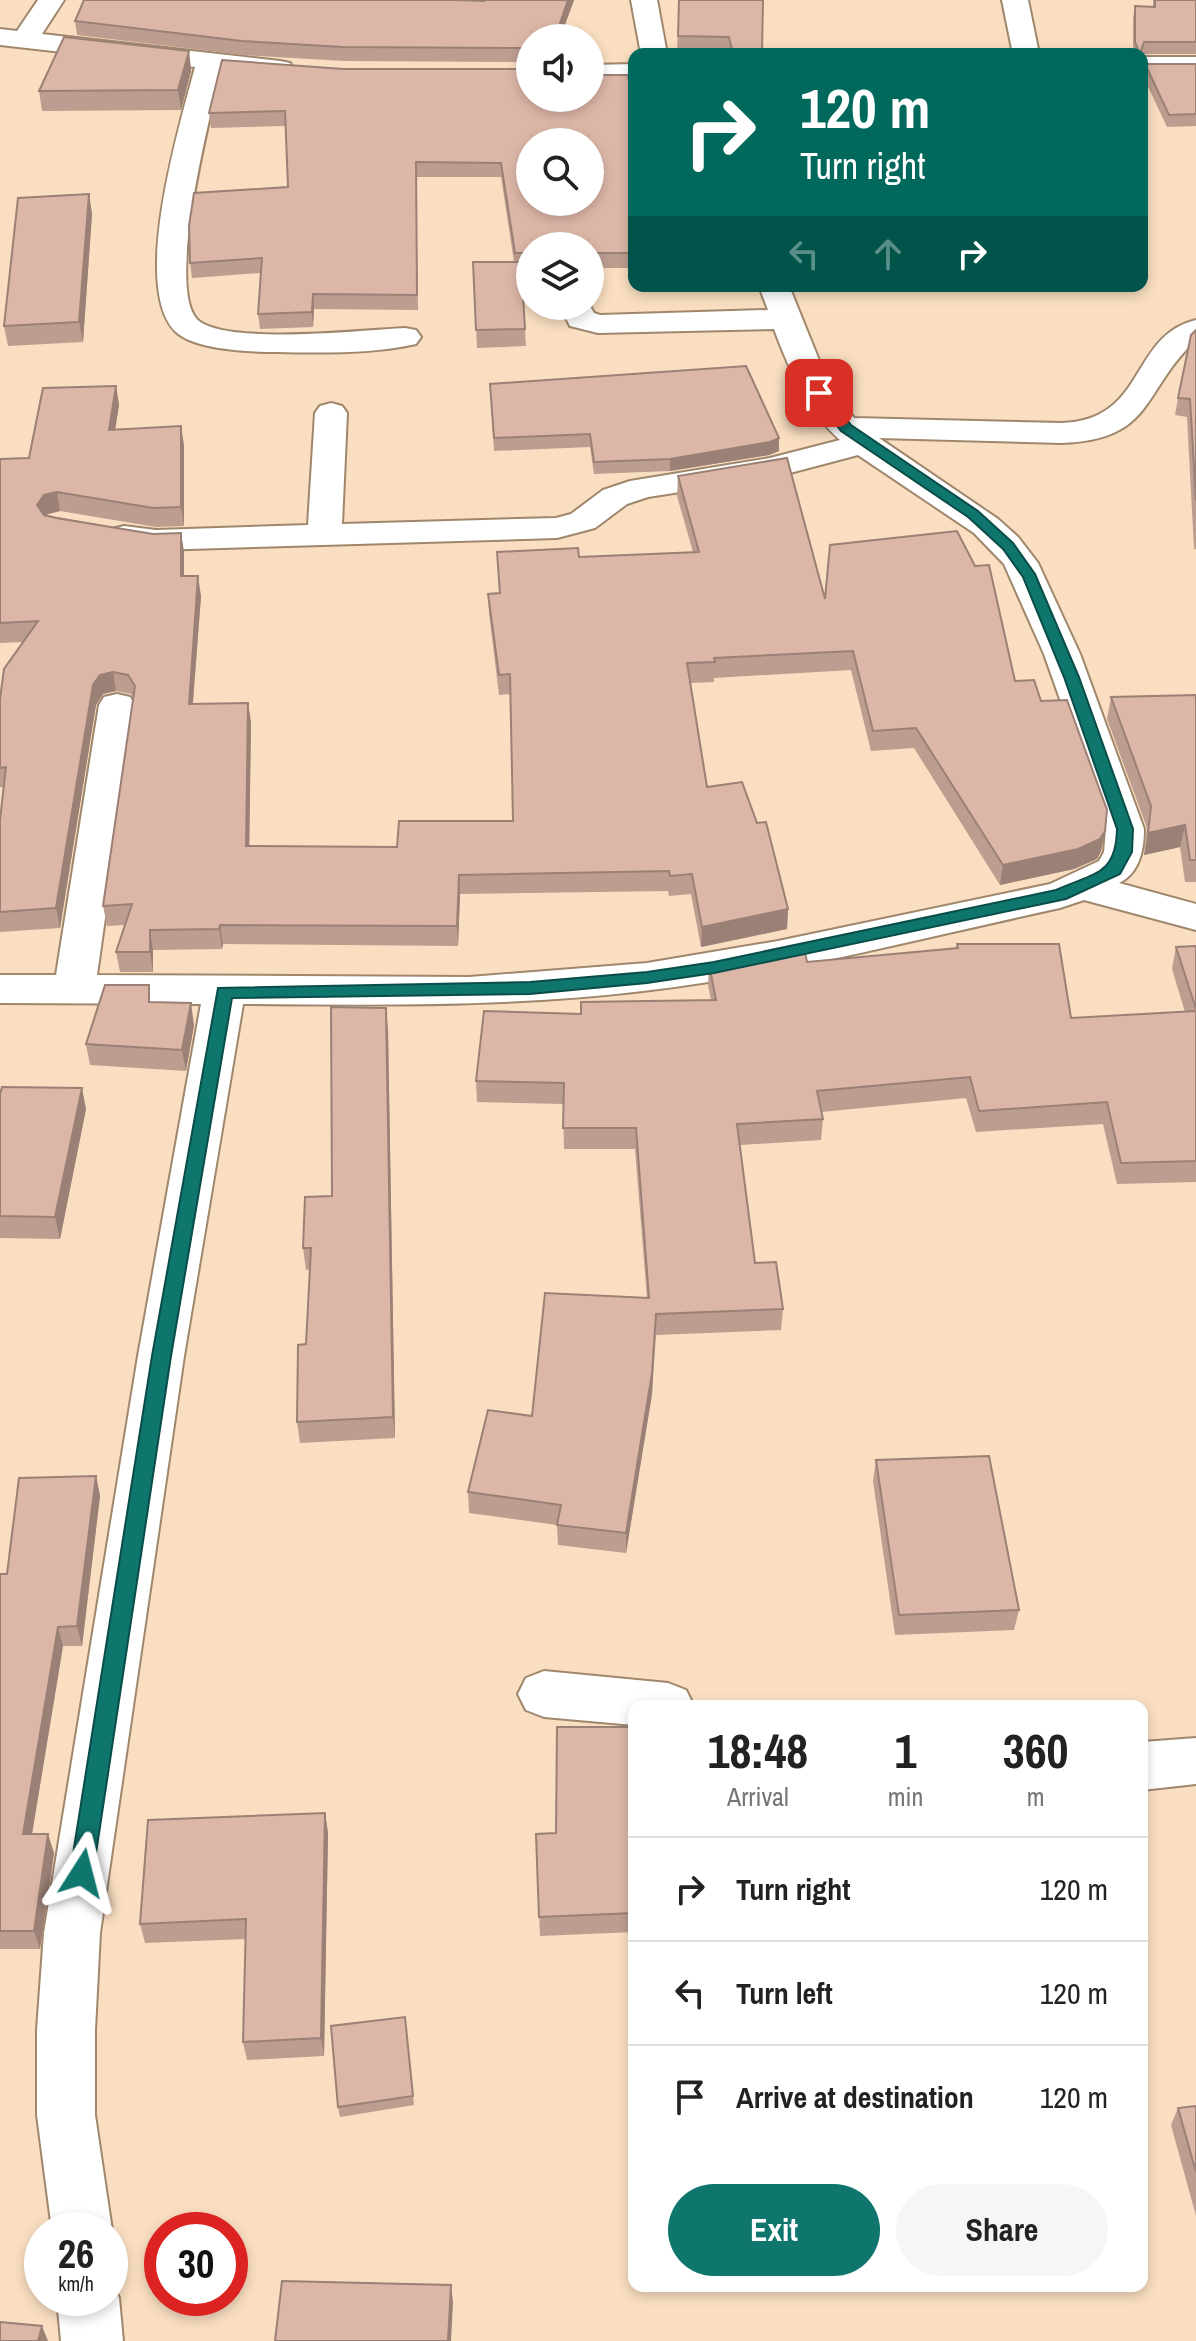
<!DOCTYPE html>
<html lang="en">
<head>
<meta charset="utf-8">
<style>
  body { margin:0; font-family:"Archivo Narrow",sans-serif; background:#f6f6f6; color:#222; height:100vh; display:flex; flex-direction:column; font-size:30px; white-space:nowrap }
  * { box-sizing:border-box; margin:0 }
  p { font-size:26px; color:#767676 }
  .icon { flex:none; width:44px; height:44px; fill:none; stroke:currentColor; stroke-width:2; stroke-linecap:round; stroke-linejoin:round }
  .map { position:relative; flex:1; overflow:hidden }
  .sheet { position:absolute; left:628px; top:1700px; width:520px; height:592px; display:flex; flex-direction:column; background:#fff; border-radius:16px; box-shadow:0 4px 12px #0003 }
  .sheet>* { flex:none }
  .banner { position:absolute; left:628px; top:48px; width:520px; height:244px; border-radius:16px; box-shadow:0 4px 12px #0003; background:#00695c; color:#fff; overflow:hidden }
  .tools { position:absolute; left:516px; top:24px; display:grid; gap:16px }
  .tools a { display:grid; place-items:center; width:88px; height:88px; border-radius:50%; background:#fff; box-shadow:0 4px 12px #0003; font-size:40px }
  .speed { position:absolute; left:24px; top:2212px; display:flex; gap:16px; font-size:40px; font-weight:700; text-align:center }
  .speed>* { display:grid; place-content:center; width:104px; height:104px; border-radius:50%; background:#fff; box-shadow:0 4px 12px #0003; line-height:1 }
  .speed small { font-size:20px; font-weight:400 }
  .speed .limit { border:12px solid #d22; background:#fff; color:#111 }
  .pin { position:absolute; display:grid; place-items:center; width:68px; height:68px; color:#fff; margin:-34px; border-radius:16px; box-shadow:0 4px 12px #0006 }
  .me { position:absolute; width:88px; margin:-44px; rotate:9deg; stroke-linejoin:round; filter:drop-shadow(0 0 6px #0008) }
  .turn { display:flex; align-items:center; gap:28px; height:168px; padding:0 40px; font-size:36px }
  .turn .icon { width:104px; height:104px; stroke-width:2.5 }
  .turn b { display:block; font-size:56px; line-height:68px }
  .lanes { display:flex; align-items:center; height:76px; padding:0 40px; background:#0003; justify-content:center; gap:40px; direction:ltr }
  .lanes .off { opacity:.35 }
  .eta { display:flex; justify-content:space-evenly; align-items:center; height:136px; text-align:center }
  .eta b { font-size:48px; font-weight:700; line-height:56px }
  .action { display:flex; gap:16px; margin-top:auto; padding:16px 40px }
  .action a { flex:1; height:92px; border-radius:48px; background:#0f766e; color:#fff; font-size:32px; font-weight:700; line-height:92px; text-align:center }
  .action a+a { background:#f6f6f6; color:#222 }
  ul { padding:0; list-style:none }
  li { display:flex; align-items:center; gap:24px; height:104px; padding:0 40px; border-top:2px solid #e0e0e0 }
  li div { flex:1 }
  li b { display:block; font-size:30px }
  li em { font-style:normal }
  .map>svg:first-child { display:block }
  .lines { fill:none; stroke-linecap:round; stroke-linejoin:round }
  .minor-casing { stroke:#9f876c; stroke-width:4 }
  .minor { fill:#fff; fill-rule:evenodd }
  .wall { fill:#bd9d90 }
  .shaded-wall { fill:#9a8075 }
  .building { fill:#dcb7a7; stroke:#9a8075; stroke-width:2; fill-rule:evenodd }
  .route { fill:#0f766e; stroke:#0a4d48; stroke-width:2 }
</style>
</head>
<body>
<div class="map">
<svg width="1196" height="2341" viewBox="0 0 1196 2341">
  <rect width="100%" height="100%" fill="#f9dec1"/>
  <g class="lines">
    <g class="minor-casing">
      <g id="minor">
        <path d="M38,0H64L42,34L280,61L290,63L293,69L290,75L280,77L221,70C211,112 164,293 199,321C231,345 363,330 405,328L416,330L421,337L416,344C373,354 321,353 276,352C251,352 195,350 176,332C130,288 180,124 195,67L0,45V29L17,31Z"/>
        <polygon points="631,0 657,0 667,54 641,54"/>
        <polygon points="1002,0 1028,0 1039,54 1013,54"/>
        <rect x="1142" y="57" width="54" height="16"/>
        <polygon points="634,64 634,80 590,81 590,65"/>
        <path d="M759,286H789L827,380L854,418L1061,423C1147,421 1129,336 1196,320V340C1141,391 1155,440 1061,443L879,438L998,519L1018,537L1038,563L1080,654L1144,829C1144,849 1140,873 1119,883L1196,904V930L1084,900L1060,908C922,938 783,975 643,991C510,1007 377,1005 243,1004L184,1356L100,1933L95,2030V2115L112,2230L110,2235V2230H52L37,2115V2030L44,1933L138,1356L201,1004L0,1003V975H56L99,705L104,697L117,694L130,697L135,705L97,975L469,977L647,963L778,941L1050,884L1099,861L1104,852L1106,829L1044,654L1004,564L974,533L858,455L771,478L648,497L627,504L595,528L557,538L156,550L112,543L107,536L112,529L124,526L156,530L308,525L315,413L320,406L331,403L342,406L347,413L342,524L556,518L571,514L603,490L630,481L770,458L840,440C807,411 789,369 774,329L598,333L570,326L560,306H590L594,313L600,315L768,310Z"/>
        <polygon points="544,1671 668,1683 686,1690 694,1706 634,1706 634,1725 544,1717 526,1710 518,1694 526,1678"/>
        <polygon points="1196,1738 1196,1784 1142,1790 1142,1742"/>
        <polygon points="110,2277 119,2298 123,2341 61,2341 57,2298 110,2298"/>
      </g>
    </g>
    <use href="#minor" class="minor"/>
  </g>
  <g class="wall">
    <polygon points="574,0 560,38 530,38 530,62 344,61 243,55 77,35 75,21 484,1"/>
    <polygon points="679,0 762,54 677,52"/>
    <polygon points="1153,0 1196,0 1196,54 1133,54 1133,18 1135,6 1153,7"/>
    <polygon points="189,51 191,71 181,110 42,111 39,91"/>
    <polygon points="1145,64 1196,64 1196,126 1167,127 1143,76"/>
    <polygon points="530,98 634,114 634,268 590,268 590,246 530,246 530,268 521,268 526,346 477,348 473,262 514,262 501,177 416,177 418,310 314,309 313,327 260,329 258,314 261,273 192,278 190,263 288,187 286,126 211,128 209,113"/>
    <polygon points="89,194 92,214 83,342 8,346 4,326"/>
    <polygon points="1196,330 1196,549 1194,549 1187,417 1175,415 1178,398"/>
    <polygon points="490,384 779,451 769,455 670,471 594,474 590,447 494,451"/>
    <polygon points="116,386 119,405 115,430 184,445 184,526 156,527 60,511 46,515 153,534 181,533 184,552 184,576 201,596 193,704 248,703 251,723 249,846 397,847 513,821 510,694 499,695 489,613 488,594 499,593 497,552 579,557 693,552 677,496 678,476 825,599 1015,681 1041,701 1105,831 1101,851 1097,859 1074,869 1000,885 914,748 871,751 851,670 714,678 714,682 690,683 707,787 788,909 787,929 701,947 691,894 669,896 668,891 460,894 458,946 223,944 222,949 153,950 153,972 120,972 116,952 125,925 107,926 103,906 133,698 131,694 116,691 103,694 96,705 60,928 0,932 0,820 3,787 0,787 0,699 23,642 0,643 0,459 29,458"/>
    <polygon points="1196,695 1196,882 1185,882 1180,847 1144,855 1147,828 1107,719 1111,697"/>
    <polygon points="957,944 1071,1018 1185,1012 1172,969 1176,947 1196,946 1196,1182 1117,1184 1103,1124 976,1132 966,1098 821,1112 823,1119 821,1140 740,1145 755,1263 783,1309 781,1330 656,1335 652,1394 626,1553 558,1545 557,1525 469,1513 468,1492 532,1416 647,1298 635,1149 564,1149 563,1104 477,1102 476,1081 581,1014 711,1000 708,985 709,964 807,962 956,948"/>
    <polygon points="152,1002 194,1025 186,1071 90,1065 86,1044"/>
    <polygon points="388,1030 395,1438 300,1443 297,1422 306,1344 310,1269 306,1270 303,1248 332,1196"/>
    <polygon points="0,1094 86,1109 60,1239 0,1238"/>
    <polygon points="876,1460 1019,1610 1014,1630 895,1635 873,1481"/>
    <polygon points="96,1476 100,1496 82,1646 63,1646 32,1834 54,1853 40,1949 0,1949 0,1574 7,1574"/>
    <polygon points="634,1727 634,1932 540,1936 536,1834 556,1833"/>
    <polygon points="325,1813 328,1833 324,2056 247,2060 243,2042 246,1939 145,1943 140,1924"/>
    <polygon points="405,2017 414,2105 340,2117 338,2107"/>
    <polygon points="1196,2106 1196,2216 1171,2125 1178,2108"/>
  </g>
  <g class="shaded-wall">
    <polygon points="568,0 574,0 560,38 555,38"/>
    <polygon points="189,51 191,71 181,110 178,90"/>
    <polygon points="89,194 92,214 83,342 79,322"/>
    <polygon points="313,294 314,309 313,327 312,312"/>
    <polygon points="116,386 119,405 112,449 109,430"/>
    <polygon points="181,426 184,445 184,526 181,507"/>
    <polygon points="779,438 779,451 769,455 670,471 670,459"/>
    <polygon points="57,492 60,511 47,514 40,524 37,505 44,495"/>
    <polygon points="181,533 184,552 184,595 181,576"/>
    <polygon points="198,576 201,596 191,724 189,704"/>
    <polygon points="113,672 116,691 103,694 96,705 60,928 56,908 93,685 100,675"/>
    <polygon points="248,703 251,723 249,866 246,846"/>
    <polygon points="1185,825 1180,847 1144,855 1148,833"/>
    <polygon points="1105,831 1101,851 1097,859 1074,869 1000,885 1003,865"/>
    <polygon points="459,875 460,894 458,946 457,926"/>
    <polygon points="788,909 787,929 701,947 702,927"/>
    <polygon points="220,925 223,944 222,949 219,929"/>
    <polygon points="150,930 153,950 153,972 150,952"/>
    <polygon points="191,1003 194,1025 186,1071 182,1050"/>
    <polygon points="386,1008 388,1030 395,1438 393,1417"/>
    <polygon points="82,1088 86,1109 60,1239 55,1217"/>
    <polygon points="656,1314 652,1394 626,1553 626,1533"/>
    <polygon points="96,1476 100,1496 82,1646 77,1626"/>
    <polygon points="58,1627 63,1646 29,1852 23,1834"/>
    <polygon points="325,1813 328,1833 324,2056 321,2038"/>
    <polygon points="48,1834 54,1853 40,1949 34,1931"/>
    <polygon points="451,2285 453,2302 451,2341 448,2341"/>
    <polygon points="42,2326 48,2341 38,2341"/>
  </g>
  <g class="building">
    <polygon points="84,0 456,0 484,1 484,0 568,0 555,38 530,38 530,48 343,47 242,41 75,21"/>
    <polygon points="679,0 763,0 762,54 733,54 729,37 678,36"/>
    <polygon points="1155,0 1196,0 1196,42 1144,42 1140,54 1135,42 1135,6 1155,7"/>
    <polygon points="64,37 189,51 178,90 39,91"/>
    <path d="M222,60L343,69H530V98H590V75H628L634,114V253H590V246H530V253H515L501,163L416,162L417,295L313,294L312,312L258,314L262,258L190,263L189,226L194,193L288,187L285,111L209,113ZM530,142H590V202H530Z"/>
    <polygon points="1145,64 1196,64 1196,114 1169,115"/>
    <polygon points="89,194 79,322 4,326 18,198"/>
    <polygon points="473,262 521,262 525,329 476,330"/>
    <polygon points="1196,330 1196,501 1190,399 1178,398 1191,335"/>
    <polygon points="746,366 779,438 770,442 670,459 594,462 590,434 494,438 490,384"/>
    <polygon points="116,386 109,430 181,426 181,507 153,508 57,492 44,495 37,505 44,515 56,518 153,534 181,533 181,576 198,576 189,704 248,703 246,846 397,847 399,821 513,821 510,674 499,675 488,594 500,593 497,552 578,548 579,557 699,552 678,476 787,458 825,599 830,545 957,531 975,566 989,565 1015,681 1034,680 1041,701 1067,700 1107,810 1105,831 1100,839 1078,849 1003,865 916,728 873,731 853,651 714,658 715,662 687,663 707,787 742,782 757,823 766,822 788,909 702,927 692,874 670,876 669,871 459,875 457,926 220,925 219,929 150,930 150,952 116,952 132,904 103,906 135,686 128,675 113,672 100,675 93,685 56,908 0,912 0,820 6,767 0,768 0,699 4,669 38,621 0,623 0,459 29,458 43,388"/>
    <polygon points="1196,695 1196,860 1190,860 1185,825 1148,833 1151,806 1111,697"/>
    <polygon points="957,944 1059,944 1071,1018 1196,1011 1196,1161 1121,1163 1107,1102 979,1111 970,1077 817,1091 823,1119 737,1124 755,1263 776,1262 783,1309 656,1314 652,1373 626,1533 557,1525 561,1505 468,1492 488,1410 532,1416 545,1293 649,1298 636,1128 563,1128 564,1083 476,1081 484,1011 581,1014 581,1002 716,1000 709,964 804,947 807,962 958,948"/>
    <polygon points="1196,946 1196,1009 1176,947"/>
    <polygon points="105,985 149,985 149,1002 191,1003 182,1050 86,1044"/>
    <polygon points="331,1007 386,1008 393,1417 297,1422 298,1345 306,1344 311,1248 303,1248 305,1197 332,1196"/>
    <polygon points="2,1087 82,1088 55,1217 0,1216 0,1094"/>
    <polygon points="989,1456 1019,1610 899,1615 876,1460"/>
    <polygon points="96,1476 77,1626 58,1627 23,1834 48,1834 34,1931 0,1931 0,1574 7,1574 19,1478"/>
    <polygon points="557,1727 634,1727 634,1913 539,1917 536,1834 556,1833"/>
    <polygon points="325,1813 321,2038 243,2042 246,1919 140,1924 148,1820"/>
    <polygon points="405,2017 413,2096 338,2107 331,2026"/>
    <polygon points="1196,2106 1196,2172 1178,2108"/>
    <polygon points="282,2281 451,2285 448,2341 275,2341"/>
    <polygon points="0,2322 42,2326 38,2341 0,2341"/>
  </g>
  <path class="route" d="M815,390H824L851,425L978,511L1013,543L1035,574L1079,677L1133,829L1132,852L1120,874L1066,899L714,973L647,983L530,994L232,998L171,1356L93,1873L90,1880L82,1883L74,1880L70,1873L152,1356L218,988L530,982L647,972L714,962L1056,890C1093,873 1116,876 1117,829L1064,677L1023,577L1003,549L968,517L841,431L813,393Z"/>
</svg>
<div class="tools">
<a><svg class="icon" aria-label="sound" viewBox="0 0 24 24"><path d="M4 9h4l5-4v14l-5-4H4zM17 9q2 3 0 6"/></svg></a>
<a><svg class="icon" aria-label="search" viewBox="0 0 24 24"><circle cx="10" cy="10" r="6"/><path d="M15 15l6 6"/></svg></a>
<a><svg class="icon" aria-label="layers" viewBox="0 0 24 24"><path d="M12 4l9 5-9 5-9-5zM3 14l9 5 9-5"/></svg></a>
</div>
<div class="speed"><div>26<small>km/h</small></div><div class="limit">30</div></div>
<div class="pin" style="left:819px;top:393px;background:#d93025"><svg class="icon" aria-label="arrive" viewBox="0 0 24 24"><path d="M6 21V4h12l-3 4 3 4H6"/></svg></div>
<svg class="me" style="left:82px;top:1873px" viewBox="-20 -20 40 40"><path d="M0-17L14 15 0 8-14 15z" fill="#0f766e" stroke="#fff" stroke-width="4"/></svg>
<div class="banner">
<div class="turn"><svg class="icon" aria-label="right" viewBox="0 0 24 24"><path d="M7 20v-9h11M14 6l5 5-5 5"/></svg><div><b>120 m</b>Turn right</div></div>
<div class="lanes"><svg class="icon off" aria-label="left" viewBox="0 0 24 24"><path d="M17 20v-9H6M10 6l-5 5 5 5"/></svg><svg class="icon off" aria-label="ahead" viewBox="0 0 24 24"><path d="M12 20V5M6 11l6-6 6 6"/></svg><svg class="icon" aria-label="right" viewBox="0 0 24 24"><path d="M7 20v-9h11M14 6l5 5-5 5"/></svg></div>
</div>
<section class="sheet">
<div class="eta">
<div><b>18:48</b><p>Arrival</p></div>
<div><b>1</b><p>min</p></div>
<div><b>360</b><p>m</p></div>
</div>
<ul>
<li><svg class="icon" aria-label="right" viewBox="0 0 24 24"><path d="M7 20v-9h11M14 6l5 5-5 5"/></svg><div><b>Turn right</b></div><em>120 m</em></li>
<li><svg class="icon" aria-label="left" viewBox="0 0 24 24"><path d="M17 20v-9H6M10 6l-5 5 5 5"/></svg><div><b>Turn left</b></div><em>120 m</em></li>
<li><svg class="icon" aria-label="arrive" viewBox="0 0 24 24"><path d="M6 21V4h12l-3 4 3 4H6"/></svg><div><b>Arrive at destination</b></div><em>120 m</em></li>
</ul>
<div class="action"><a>Exit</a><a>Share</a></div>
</section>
</div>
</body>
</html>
